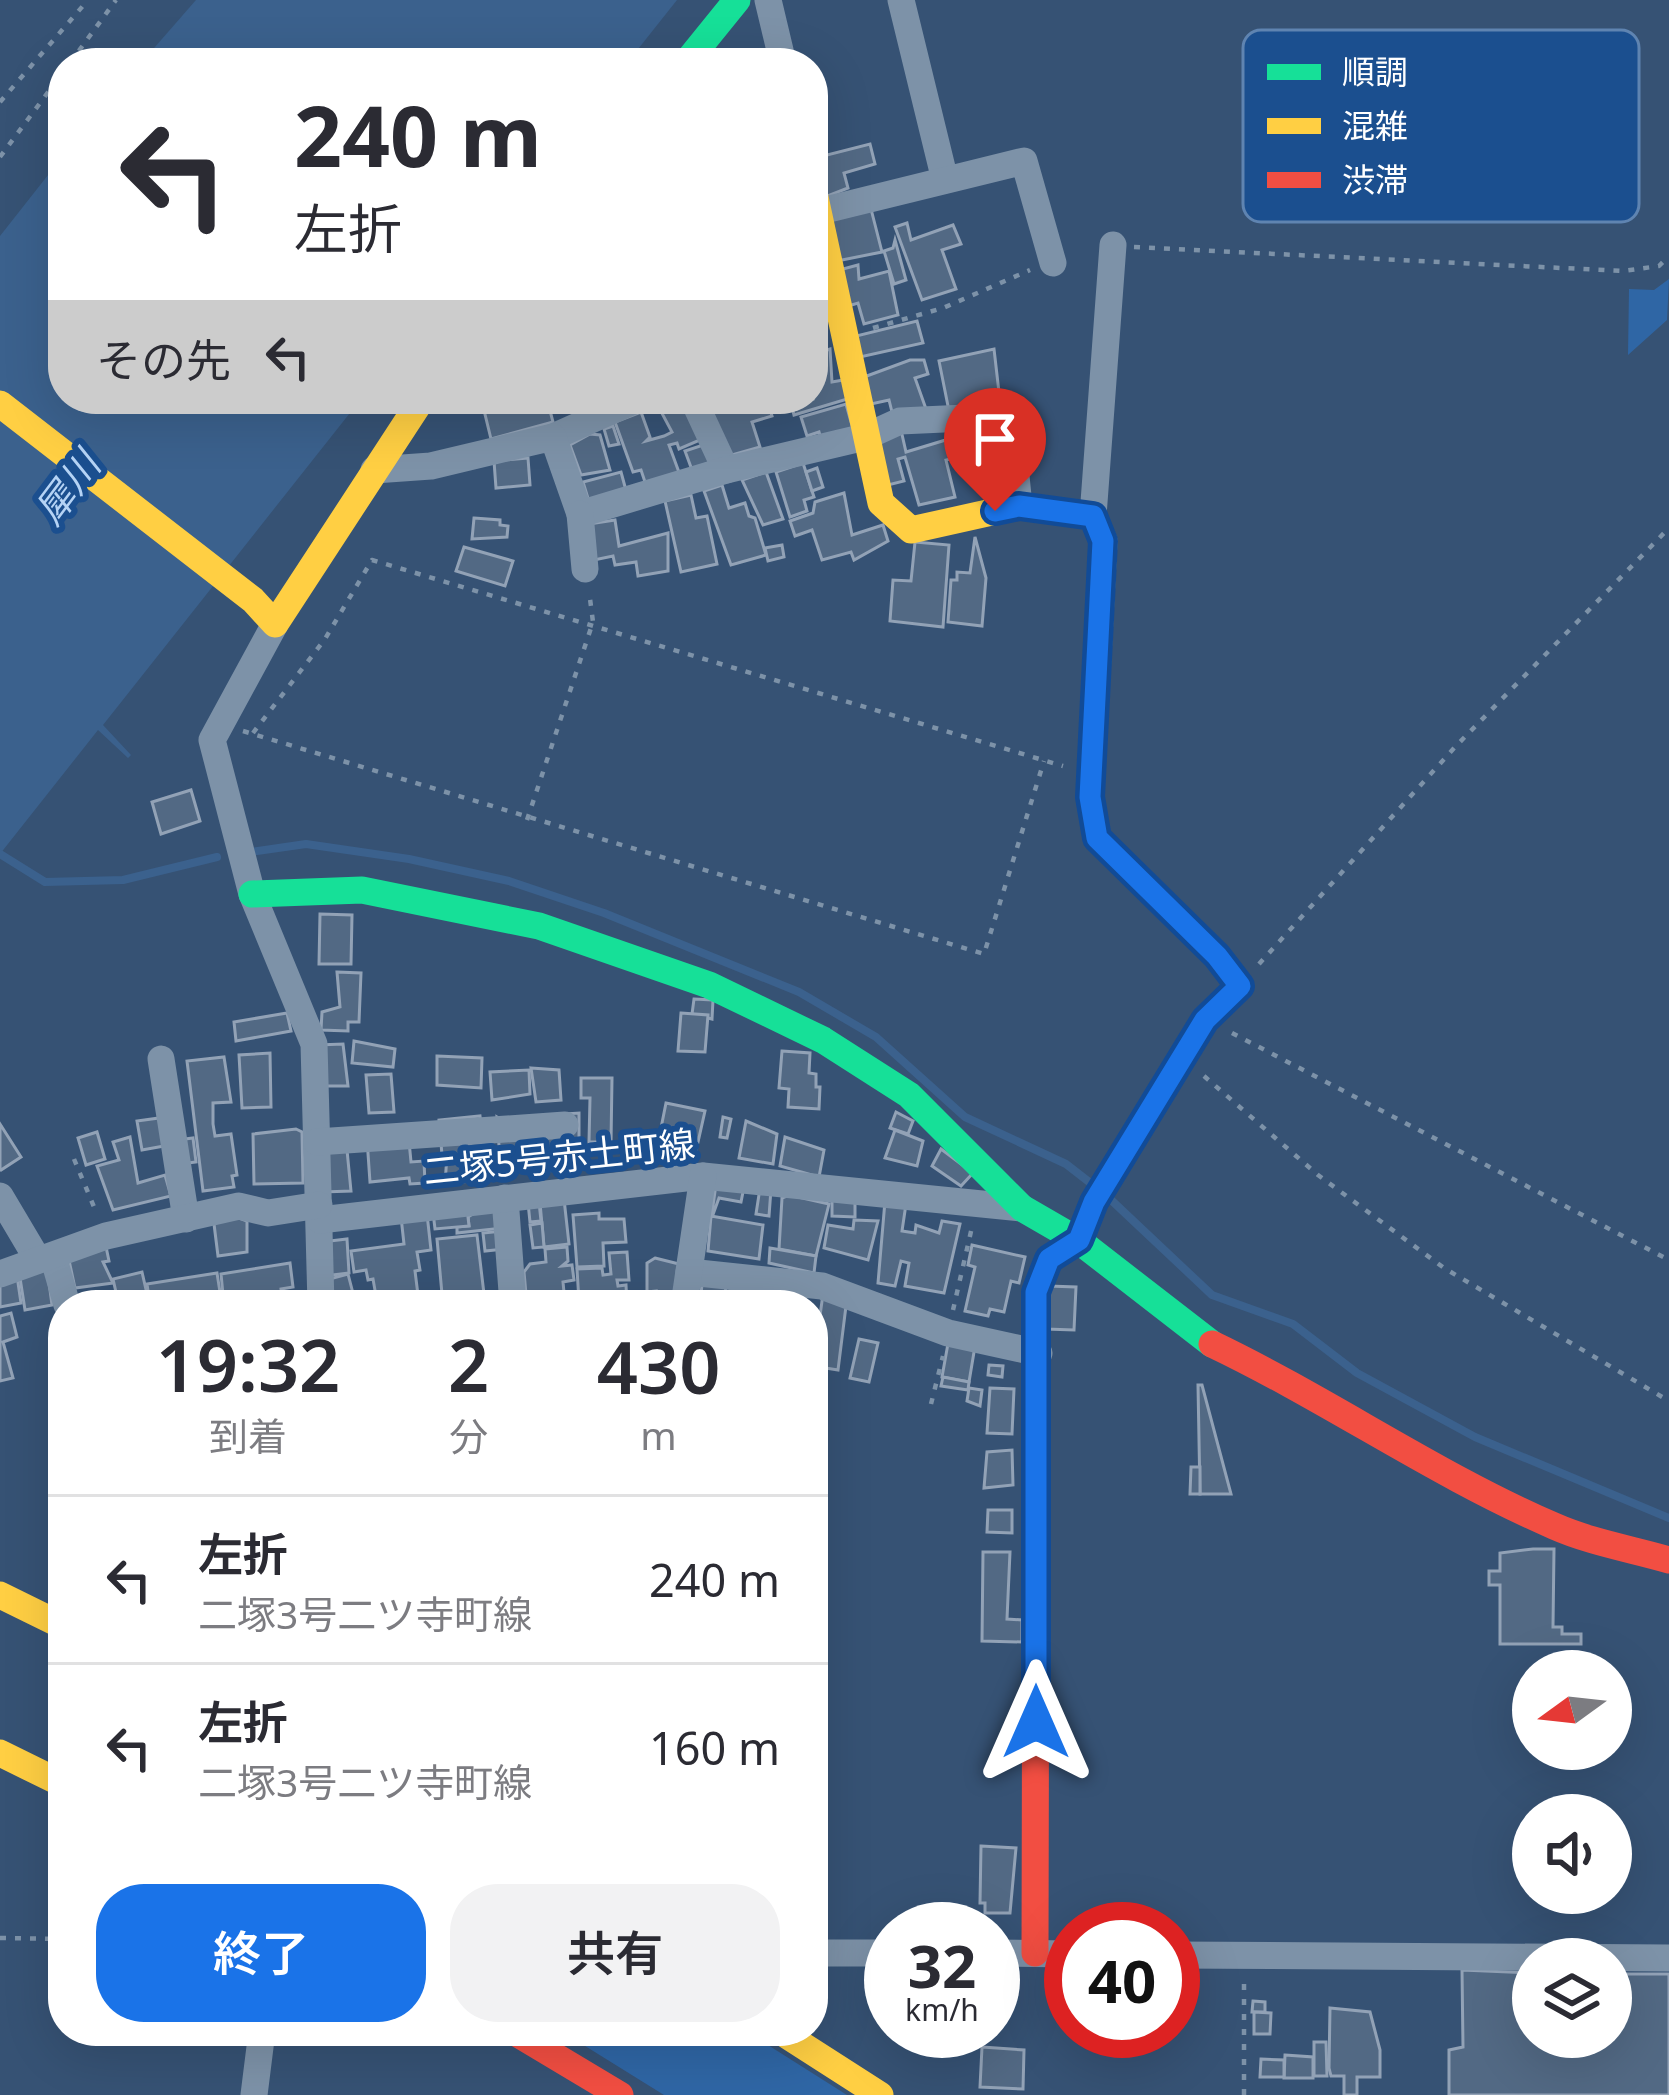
<!DOCTYPE html>
<html lang="ja">
<head>
<meta charset="utf-8">
<style>
  body { margin:0; font-family:"Noto Sans","Noto Sans JP",sans-serif; background:#f2f2f3; color:#2b2b33; height:100vh; display:flex; flex-direction:column; font-size:45px; white-space:nowrap }
  * { box-sizing:border-box; margin:0 }
  p { font-size:39px; color:#7c7c81 }
  .icon { flex:none; width:66px; height:66px; fill:none; stroke:currentColor; stroke-width:2; stroke-linecap:round; stroke-linejoin:round }
  .map { position:relative; flex:1; overflow:hidden }
  .sheet { position:absolute; left:48px; top:1290px; width:780px; height:756px; display:flex; flex-direction:column; background:#fff; border-radius:48px; box-shadow:0 12px 48px #0002 }
  .sheet>* { flex:none }
  .top-card { position:absolute; left:48px; top:48px; width:780px; height:366px; border-radius:48px; box-shadow:0 12px 48px #0002; background:#fff; color:#2b2b33; overflow:hidden }
  .needle { width:78px; rotate:255deg }
  .fabs { position:absolute; left:1512px; top:1650px; display:grid; gap:24px }
  .fabs a { display:grid; place-items:center; width:120px; height:120px; border-radius:50%; background:#fff; box-shadow:0 12px 48px #0002; font-size:60px }
  .speed { position:absolute; left:864px; top:1902px; display:flex; gap:24px; font-size:60px; font-weight:700; text-align:center }
  .speed>* { display:grid; place-content:center; width:156px; height:156px; border-radius:50%; background:#fff; box-shadow:0 12px 48px #0002; line-height:1 }
  .speed small { font-size:30px; font-weight:400 }
  .speed .limit { border:18px solid #d22; background:#fff; color:#111 }
  .pin { position:absolute; display:grid; place-items:center; width:102px; height:102px; color:#fff; margin:-123px -51px; border-radius:50% 50% 50% 0; rotate:-45deg; box-shadow:0 0 12px #0007 }
  .pin .icon { rotate:45deg }
  .me { position:absolute; width:132px; margin:-66px; rotate:0deg; stroke-linejoin:round; filter:drop-shadow(0 0 9px #0008) }
  .turn { display:flex; align-items:center; gap:42px; height:252px; padding:0 48px; font-size:54px }
  .turn .icon { width:156px; height:156px; stroke-width:2.5 }
  .turn b { display:block; font-size:84px; line-height:102px }
  .then { display:flex; align-items:center; height:114px; padding:0 48px; background:#0003; gap:24px; font-size:45px }
  .eta { display:flex; justify-content:space-evenly; align-items:center; height:204px; text-align:center }
  .eta b { font-size:72px; font-weight:600; line-height:84px }
  .button { display:flex; gap:24px; margin-top:auto; padding:24px 48px }
  .button a { flex:1; height:138px; border-radius:48px; background:#1a73e8; color:#fff; font-size:48px; font-weight:600; line-height:138px; text-align:center }
  .button a+a { background:#f2f2f3; color:#2b2b33 }
  ul { padding:0; list-style:none }
  li { display:flex; align-items:center; gap:36px; height:168px; padding:0 48px; border-top:3px solid #e1e1e2 }
  li div { flex:1 }
  li b { display:block; font-size:45px }
  li em { font-style:normal }
  .map>svg:first-child { display:block }
  .green { fill:#2f66a5 }
  .water { fill:#3b618d }
  .lines { fill:none; stroke-linecap:round; stroke-linejoin:round }
  .stream { stroke:#3b618d; stroke-width:8 }
  .building { fill:#526984; stroke:#92a2b6; stroke-width:3 }
  .path { stroke:#7d92a8; stroke-width:4.5; stroke-dasharray:6 9; stroke-linecap:butt }
  .street { stroke:#7d92a8; stroke-width:27 }
  .fast { stroke:#16e098; stroke-width:27 }
  .slow { stroke:#ffcf43; stroke-width:27 }
  .jam { stroke:#f24e42; stroke-width:27 }
  .route-casing { stroke:#114b97; stroke-width:30 }
  .route { stroke:#1a73e8; stroke-width:21 }
  .labels { text-anchor:middle; dominant-baseline:central; stroke-width:12; stroke-linejoin:round; paint-order:stroke }
  .street-label { font-size:36px; fill:#fff; stroke:#1b4f8f }
  .water-label { font-size:39px; font-style:italic; fill:#b5d3f5; stroke:#1b4f8f }
  .key { fill:#1b4f8f; stroke:#5f84b1; stroke-width:3 }
  .key-label { font-size:33px; fill:#fff }
</style>
</head>
<body>
<div class="map">
<svg width="1669" height="2095" viewBox="0 0 1669 2095">
  <rect width="100%" height="100%" fill="#365274"/>
  <g class="green">
    <polygon points="1669,279 1667,320 1628,355 1629,289 1654,290"/>
    <polygon points="561,2031 746,2031 847,2095 664,2095"/>
  </g>
  <g class="water">
    <polygon points="196,0 677,0 627,63 141,63"/>
    <polygon points="63,156 63,399 361,399 103,725 131,755 128,758 98,730 0,854 0,236"/>
  </g>
  <g class="lines">
    <g class="stream">
      <polyline points="251,852 306,844 409,859 509,881 604,913 799,992 876,1037 965,1117 1066,1164 1093,1185"/>
      <polyline points="0,854 45,882 123,880 217,857"/>
      <polyline points="1109,1198 1212,1295 1293,1324 1357,1373 1475,1437 1669,1518"/>
    </g>
  </g>
  <g class="building">
    <polygon points="870,144 875,164 844,173 848,188 825,197 815,158"/>
    <polygon points="871,209 882,252 837,261 827,221"/>
    <polygon points="907,223 911,240 953,225 961,244 942,250 956,289 922,300 895,227"/>
    <polygon points="895,240 906,280 894,284 884,251 893,248"/>
    <polygon points="858,265 859,279 889,271 898,315 864,324 858,303 848,306 839,270"/>
    <polygon points="917,321 923,343 860,357 856,336"/>
    <polygon points="818,332 824,351 830,349 832,382 849,379 854,397 794,415 790,399 813,399 813,334"/>
    <polygon points="994,349 1000,401 949,411 939,361"/>
    <polygon points="910,360 924,360 928,374 915,378 926,409 893,416 889,400 871,404 864,377"/>
    <polygon points="511,399 547,399 553,422 491,439 483,406"/>
    <polygon points="569,399 589,399 592,409 575,416"/>
    <polygon points="669,399 683,399 700,440 679,449 677,443 669,445 680,475 646,485 641,470 633,472 615,422 641,412 650,437 646,441 664,436 672,432 657,404"/>
    <polygon points="744,399 767,399 772,416 752,422 760,447 725,457 711,414"/>
    <polygon points="846,404 853,429 821,439 819,432 807,436 801,417"/>
    <polygon points="613,426 619,444 609,446 604,429"/>
    <polygon points="901,430 906,452 949,439 954,458 946,460 955,497 919,505 905,457 898,459 904,481 888,485 875,436"/>
    <polygon points="590,434 600,435 610,470 581,475 570,445"/>
    <polygon points="703,445 711,462 692,470 685,451"/>
    <polygon points="528,458 530,485 496,488 494,461"/>
    <polygon points="803,463 814,497 804,500 807,511 790,517 776,472"/>
    <polygon points="817,468 823,487 812,491 806,472"/>
    <polygon points="621,472 627,494 590,505 583,482"/>
    <polygon points="766,472 783,519 763,525 742,480"/>
    <polygon points="722,485 729,508 745,503 749,516 755,518 766,555 731,565 704,491"/>
    <polygon points="844,493 852,535 883,525 888,541 854,560 851,552 822,560 812,530 795,536 790,521 813,513 815,502"/>
    <polygon points="691,495 696,518 707,516 717,564 681,572 665,501"/>
    <polygon points="474,518 500,520 500,525 508,526 507,537 472,539"/>
    <polygon points="615,520 619,546 668,533 668,571 638,576 636,562 615,565 613,556 594,560 589,524"/>
    <polygon points="975,537 986,578 982,626 948,622 951,580 957,580 957,572 970,573"/>
    <polygon points="915,542 949,545 943,627 890,621 893,580 911,581"/>
    <polygon points="782,545 784,557 768,561 765,548"/>
    <polygon points="464,547 513,561 505,586 456,571"/>
    <polygon points="191,790 200,821 161,834 152,802"/>
    <polygon points="320,914 352,915 351,964 319,964"/>
    <polygon points="337,972 361,973 359,1022 348,1022 348,1031 321,1030 322,1012 340,1007"/>
    <polygon points="694,999 713,1000 712,1019 692,1014"/>
    <polygon points="287,1013 291,1031 236,1041 234,1022"/>
    <polygon points="681,1013 708,1015 705,1052 678,1051"/>
    <polygon points="354,1041 395,1049 393,1067 352,1063"/>
    <polygon points="343,1044 348,1086 320,1086 318,1045"/>
    <polygon points="782,1051 810,1053 809,1073 816,1074 816,1087 820,1087 819,1109 788,1107 789,1089 779,1088"/>
    <polygon points="270,1053 271,1107 242,1108 239,1055"/>
    <polygon points="437,1056 482,1058 481,1088 437,1085"/>
    <polygon points="224,1057 231,1102 213,1103 213,1124 215,1136 231,1134 237,1175 232,1176 234,1187 203,1191 187,1061"/>
    <polygon points="531,1068 559,1070 561,1100 536,1102"/>
    <polygon points="529,1070 530,1094 492,1100 490,1072"/>
    <polygon points="391,1074 394,1112 369,1113 366,1075"/>
    <polygon points="581,1078 612,1078 611,1142 589,1142 590,1098 581,1098"/>
    <polygon points="666,1103 705,1111 696,1151 658,1143"/>
    <polygon points="896,1112 913,1121 908,1134 890,1128"/>
    <polygon points="579,1113 579,1146 570,1146 572,1170 536,1171 534,1116"/>
    <polygon points="480,1116 487,1179 445,1184 447,1155 442,1155 439,1120"/>
    <polygon points="497,1117 533,1139 534,1158 500,1160"/>
    <polygon points="723,1117 731,1119 727,1138 720,1137"/>
    <polygon points="159,1118 164,1146 142,1150 137,1121"/>
    <polygon points="746,1121 777,1134 773,1164 739,1158"/>
    <polygon points="0,1124 21,1157 1,1170 0,1169"/>
    <polygon points="296,1129 302,1132 303,1183 254,1184 253,1134"/>
    <polygon points="895,1130 923,1141 917,1166 885,1158"/>
    <polygon points="408,1131 411,1162 424,1161 425,1183 410,1184 409,1178 370,1182 367,1139"/>
    <polygon points="97,1132 105,1159 86,1165 78,1138"/>
    <polygon points="130,1137 138,1183 165,1175 171,1196 113,1210 97,1166 119,1160 113,1142"/>
    <polygon points="785,1137 824,1150 819,1177 780,1166"/>
    <polygon points="193,1138 196,1162 180,1164 177,1140"/>
    <polygon points="941,1149 973,1173 961,1186 932,1166"/>
    <polygon points="347,1150 351,1191 323,1192 322,1151"/>
    <polygon points="717,1177 745,1182 741,1202 719,1198 711,1220"/>
    <polygon points="760,1188 771,1189 769,1216 756,1214"/>
    <polygon points="563,1190 569,1244 544,1247 539,1192"/>
    <polygon points="538,1192 541,1221 530,1222 527,1193"/>
    <polygon points="789,1195 829,1204 816,1256 779,1249 782,1198"/>
    <polygon points="500,1197 503,1228 457,1233 457,1227 469,1226 468,1217"/>
    <polygon points="832,1198 855,1199 855,1217 832,1216"/>
    <polygon points="466,1199 469,1226 435,1229 432,1204"/>
    <polygon points="885,1201 906,1204 902,1231 915,1233 916,1225 939,1233 942,1221 960,1224 944,1293 905,1286 909,1263 901,1261 895,1286 878,1283"/>
    <polygon points="426,1205 431,1250 417,1252 420,1270 415,1271 418,1295 433,1293 435,1305 361,1305 360,1298 376,1296 373,1279 368,1280 366,1270 354,1272 351,1251 404,1244 400,1208"/>
    <polygon points="212,1208 247,1221 247,1252 218,1256"/>
    <polygon points="599,1213 599,1219 624,1219 626,1242 603,1243 604,1266 577,1267 573,1215"/>
    <polygon points="711,1216 763,1225 759,1259 708,1251"/>
    <polygon points="854,1220 878,1221 868,1260 824,1248 828,1225 853,1229"/>
    <polygon points="542,1223 544,1247 533,1248 530,1225"/>
    <polygon points="503,1231 505,1249 485,1251 483,1233"/>
    <polygon points="477,1235 484,1294 508,1291 509,1305 477,1305 471,1298 443,1305 437,1239"/>
    <polygon points="347,1239 349,1273 324,1276 321,1242"/>
    <polygon points="105,1242 109,1261 103,1262 113,1283 75,1288 67,1251"/>
    <polygon points="972,1245 1025,1257 1019,1283 1011,1281 1004,1312 990,1309 988,1316 965,1311 975,1267 968,1265"/>
    <polygon points="567,1247 568,1261 562,1266 572,1265 574,1280 563,1282 565,1303 527,1305 524,1272 530,1264 546,1262 545,1249"/>
    <polygon points="770,1248 816,1256 814,1273 769,1263"/>
    <polygon points="627,1252 629,1280 617,1280 618,1286 626,1285 627,1305 579,1301 577,1269 602,1268 603,1275 611,1274 609,1253"/>
    <polygon points="655,1258 679,1264 686,1305 654,1305 656,1291 647,1292 647,1263"/>
    <polygon points="46,1260 52,1305 25,1310 18,1265"/>
    <polygon points="290,1263 293,1287 281,1289 283,1305 224,1305 221,1274"/>
    <polygon points="16,1269 21,1303 0,1307 0,1272"/>
    <polygon points="142,1272 147,1294 118,1301 113,1279"/>
    <polygon points="217,1273 222,1305 150,1305 147,1284"/>
    <polygon points="348,1274 356,1305 329,1305 322,1281"/>
    <polygon points="767,1282 797,1286 794,1305 764,1305"/>
    <polygon points="702,1284 726,1286 724,1305 700,1305"/>
    <polygon points="1048,1286 1076,1287 1074,1330 1046,1329"/>
    <polygon points="730,1291 751,1294 750,1304 755,1305 728,1305"/>
    <polygon points="823,1294 847,1298 838,1370 813,1366"/>
    <polygon points="11,1313 17,1337 3,1342 13,1378 0,1381 0,1316"/>
    <polygon points="949,1338 976,1340 969,1382 942,1377"/>
    <polygon points="859,1339 878,1343 869,1382 850,1378"/>
    <polygon points="989,1365 1003,1366 1002,1377 988,1375"/>
    <polygon points="943,1377 969,1382 968,1390 941,1386"/>
    <polygon points="1198,1385 1202,1385 1231,1494 1200,1494"/>
    <polygon points="969,1388 982,1390 980,1406 967,1401"/>
    <polygon points="990,1388 1014,1389 1012,1434 987,1433"/>
    <polygon points="1012,1450 1013,1485 984,1488 987,1452"/>
    <polygon points="1191,1467 1200,1467 1200,1494 1190,1494"/>
    <polygon points="988,1510 1012,1510 1012,1533 987,1532"/>
    <polygon points="1533,1549 1554,1549 1553,1627 1562,1627 1562,1634 1581,1634 1581,1644 1500,1644 1500,1585 1489,1585 1489,1571 1500,1571 1500,1553"/>
    <polygon points="983,1552 1010,1552 1007,1619 1022,1620 1022,1642 982,1641"/>
    <polygon points="981,1846 1016,1848 1010,1913 985,1913 985,1903 980,1903"/>
    <polygon points="1462,1970 1533,1973 1533,2037 1611,2037 1611,1974 1669,1974 1669,2095 1449,2095 1449,2050 1463,2047"/>
    <polygon points="1253,2001 1265,2002 1265,2012 1252,2012"/>
    <polygon points="1330,2008 1370,2012 1380,2050 1380,2077 1357,2077 1357,2095 1344,2095 1344,2076 1331,2076 1329,2068"/>
    <polygon points="1254,2012 1271,2013 1270,2034 1254,2034"/>
    <polygon points="1314,2042 1326,2042 1327,2076 1314,2076"/>
    <polygon points="982,2047 1024,2050 1023,2089 980,2087"/>
    <polygon points="1285,2055 1313,2057 1313,2078 1284,2078"/>
    <polygon points="1261,2059 1284,2060 1284,2077 1260,2077"/>
  </g>
  <g class="lines">
    <g class="path">
      <polyline points="70,63 116,0"/>
      <polyline points="0,102 88,0"/>
      <polyline points="0,157 63,72"/>
      <polyline points="1134,247 1623,271 1659,266 1669,256"/>
      <polyline points="873,328 943,308 1030,270"/>
      <polyline points="243,731 984,954 1044,761"/>
      <polyline points="253,733 325,639 372,560 1063,766"/>
      <polyline points="527,820 593,622 589,591"/>
      <polyline points="1259,964 1456,746 1669,528"/>
      <polyline points="1232,1033 1669,1260"/>
      <polyline points="1204,1076 1318,1175 1444,1268 1669,1401"/>
      <polyline points="74,1159 97,1214"/>
      <polyline points="953,1310 972,1227"/>
      <polyline points="813,1336 817,1313"/>
      <polyline points="931,1404 943,1356"/>
      <polyline points="0,1938 63,1939"/>
      <polyline points="1244,2095 1244,1981"/>
    </g>
    <g class="street">
      <polyline points="768,0 783,63"/>
      <polyline points="901,0 945,180"/>
      <polyline points="813,213 1024,161 1053,263"/>
      <polyline points="693,399 726,470"/>
      <polyline points="553,437 638,399"/>
      <polyline points="374,470 431,466 553,437 580,514 726,470 865,437 900,421 1010,416 1019,506"/>
      <polyline points="580,514 585,569"/>
      <polyline points="1093,516 1113,245"/>
      <polyline points="275,624 212,740 252,894 314,1044 321,1305"/>
      <polyline points="161,1059 186,1219"/>
      <polyline points="317,1142 565,1125"/>
      <polyline points="0,1196 38,1260"/>
      <polyline points="505,1198 513,1305"/>
      <polyline points="320,1220 703,1176 1022,1208"/>
      <polyline points="53,1256 67,1305"/>
      <polyline points="689,1272 822,1286 948,1333 1039,1353"/>
      <polyline points="0,1274 106,1236 239,1206 268,1213 319,1205"/>
      <polyline points="684,1305 703,1176"/>
      <polyline points="813,1953 891,1953"/>
      <polyline points="993,1953 1071,1954"/>
      <polyline points="1173,1955 1669,1958"/>
      <polyline points="254,2095 262,2031"/>
    </g>
    <g class="fast">
      <polyline points="686,63 737,0"/>
      <polyline points="252,894 362,890 539,926 709,985 823,1040 909,1095 1022,1208 1079,1241 1212,1344"/>
      <polyline points="1036,1490 1036,1291 1049,1259 1079,1241 1094,1202 1205,1020 1240,986 1217,956 1097,838 1090,797 1098,656"/>
    </g>
    <g class="slow">
      <polyline points="813,188 881,503 911,530 1019,506 1093,516 1104,541 1098,656"/>
      <polyline points="0,404 253,600 275,624 422,399"/>
      <polyline points="0,1595 63,1626"/>
      <polyline points="0,1753 63,1784"/>
      <polyline points="780,2031 880,2095"/>
    </g>
    <g class="jam">
      <path d="M1212,1344C1329,1400 1436,1475 1554,1526C1590,1542 1631,1549 1669,1560"/>
      <polyline points="1035,1953 1036,1490"/>
      <polyline points="513,2031 620,2095"/>
    </g>
  </g>
  <g class="lines">
    <g class="route-casing">
      <polyline id="route" points="995,511 1019,506 1093,516 1103,541 1090,797 1097,838 1217,956 1240,986 1205,1020 1094,1202 1079,1240 1049,1259 1036,1292 1036,1722"/>
    </g>
    <use href="#route" class="route"/>
  </g>
  <g class="labels">
    <g class="street-label">
      <text transform="translate(559 1157) rotate(-6)">二塚5号赤土町線</text>
    </g>
    <g class="water-label">
      <text transform="translate(66 487) rotate(-53)">犀川</text>
    </g>
  </g>
  <rect x="1243" y="30" width="396" height="192" rx="18" class="key"/>
  <rect x="1267" y="64" width="54" height="16" fill="#16e098"/>
  <rect x="1267" y="118" width="54" height="16" fill="#ffcf43"/>
  <rect x="1267" y="172" width="54" height="16" fill="#f24e42"/>
  <g class="key-label">
    <text x="1342" y="84">順調</text>
    <text x="1342" y="138">混雑</text>
    <text x="1342" y="192">渋滞</text>
  </g>
</svg>
<div class="fabs">
<a><svg class="needle" viewBox="-14 -14 28 28"><path d="M0-13l5 13h-10z" fill="#e53935"/><path d="M0 13l5-13h-10z" fill="#7c7c81"/></svg></a>
<a><svg class="icon" aria-label="sound" viewBox="0 0 24 24"><path d="M4 9h4l5-4v14l-5-4H4zM17 9q2 3 0 6"/></svg></a>
<a><svg class="icon" aria-label="layers" viewBox="0 0 24 24"><path d="M12 4l9 5-9 5-9-5zM3 14l9 5 9-5"/></svg></a>
</div>
<div class="speed"><div>32<small>km/h</small></div><div class="limit">40</div></div>
<div class="pin" style="left:995px;top:511px;background:#d93025"><svg class="icon" aria-label="arrive" viewBox="0 0 24 24"><path d="M6 21V4h12l-3 4 3 4H6"/></svg></div>
<svg class="me" style="left:1036px;top:1722px" viewBox="-20 -20 40 40"><path d="M0-17L14 15 0 8-14 15z" fill="#1a73e8" stroke="#fff" stroke-width="4"/></svg>
<div class="top-card">
<div class="turn"><svg class="icon" aria-label="left" viewBox="0 0 24 24"><path d="M17 20v-9H6M10 6l-5 5 5 5"/></svg><div><b>240 m</b>左折</div></div>
<div class="then">その先<svg class="icon" aria-label="left" viewBox="0 0 24 24"><path d="M17 20v-9H6M10 6l-5 5 5 5"/></svg></div>
</div>
<section class="sheet">
<div class="eta">
<div><b>19:32</b><p>到着</p></div>
<div><b>2</b><p>分</p></div>
<div><b>430</b><p>m</p></div>
</div>
<ul>
<li><svg class="icon" aria-label="left" viewBox="0 0 24 24"><path d="M17 20v-9H6M10 6l-5 5 5 5"/></svg><div><b>左折</b><p>二塚3号二ツ寺町線</p></div><em>240 m</em></li>
<li><svg class="icon" aria-label="left" viewBox="0 0 24 24"><path d="M17 20v-9H6M10 6l-5 5 5 5"/></svg><div><b>左折</b><p>二塚3号二ツ寺町線</p></div><em>160 m</em></li>
</ul>
<div class="button"><a>終了</a><a>共有</a></div>
</section>
</div>
</body>
</html>
